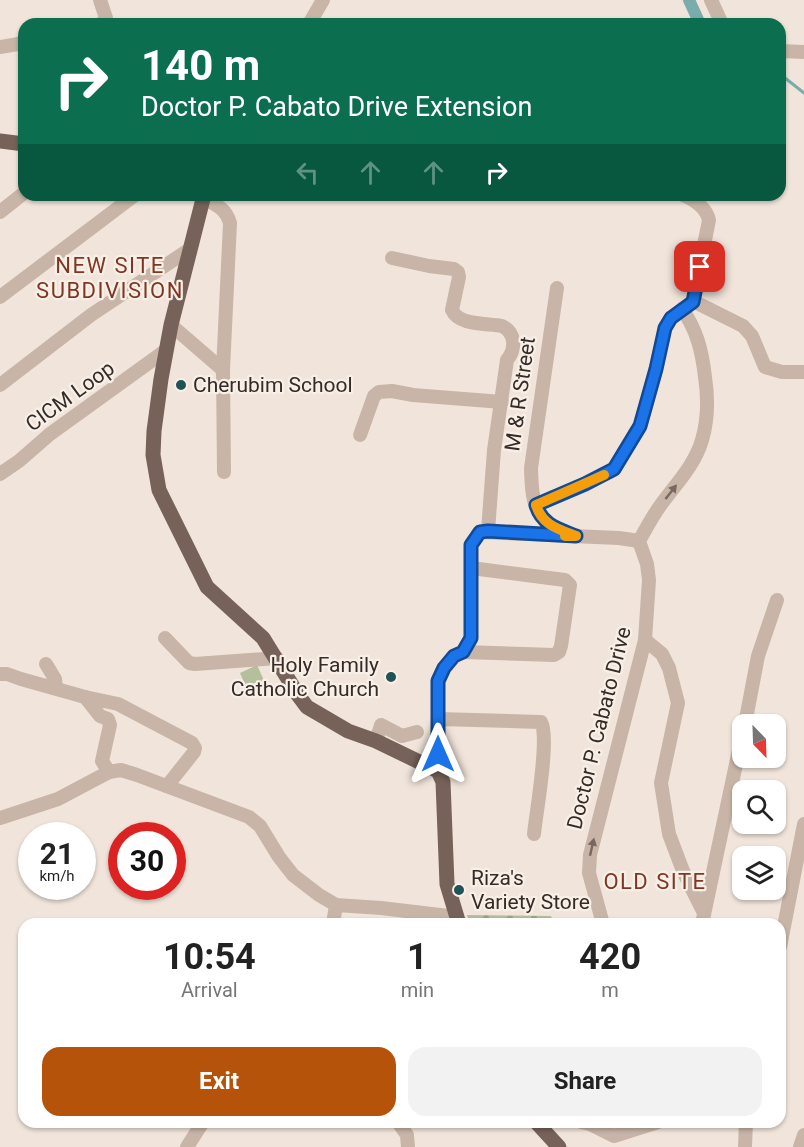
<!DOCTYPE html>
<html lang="en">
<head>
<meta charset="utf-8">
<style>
  body { margin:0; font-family:Roboto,sans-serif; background:#f2f2f2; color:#222; height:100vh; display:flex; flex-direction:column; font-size:22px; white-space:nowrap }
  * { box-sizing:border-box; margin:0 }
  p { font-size:20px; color:#767676 }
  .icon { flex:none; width:33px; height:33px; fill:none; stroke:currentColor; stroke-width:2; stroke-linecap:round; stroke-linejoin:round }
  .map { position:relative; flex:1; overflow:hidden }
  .side { position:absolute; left:18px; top:918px; width:768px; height:210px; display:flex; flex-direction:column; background:#fff; border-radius:18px; box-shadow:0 2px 4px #0004 }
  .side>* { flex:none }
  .banner { position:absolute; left:18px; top:18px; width:768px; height:183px; border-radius:18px; box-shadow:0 2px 4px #0004; background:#0b6e4f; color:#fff; overflow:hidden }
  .needle { width:39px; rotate:157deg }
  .fabs { position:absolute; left:732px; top:714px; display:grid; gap:12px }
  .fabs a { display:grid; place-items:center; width:54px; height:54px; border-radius:12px; background:#fff; box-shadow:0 2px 4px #0004; font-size:30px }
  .speed { position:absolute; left:18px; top:822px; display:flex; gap:12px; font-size:30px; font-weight:700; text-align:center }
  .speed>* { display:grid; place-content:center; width:78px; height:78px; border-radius:50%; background:#fff; box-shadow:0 2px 4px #0004; line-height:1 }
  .speed small { font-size:15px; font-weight:400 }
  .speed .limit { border:9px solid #d22; background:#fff; color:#111 }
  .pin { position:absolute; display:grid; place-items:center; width:51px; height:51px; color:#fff; margin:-26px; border-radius:12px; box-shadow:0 3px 9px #0006 }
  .me { position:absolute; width:66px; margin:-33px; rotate:0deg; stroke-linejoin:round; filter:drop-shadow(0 0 4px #0008) }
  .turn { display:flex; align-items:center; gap:21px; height:126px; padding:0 24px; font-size:27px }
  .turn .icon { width:78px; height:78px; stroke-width:2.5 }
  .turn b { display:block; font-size:42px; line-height:51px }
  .lanes { display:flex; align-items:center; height:57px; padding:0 24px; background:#0003; justify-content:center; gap:30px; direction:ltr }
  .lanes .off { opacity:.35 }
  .eta { display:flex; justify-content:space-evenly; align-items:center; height:102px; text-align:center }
  .eta b { font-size:36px; font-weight:700; line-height:42px }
  .cta { display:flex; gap:12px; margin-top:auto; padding:12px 24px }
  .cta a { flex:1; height:69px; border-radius:18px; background:#b45309; color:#fff; font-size:24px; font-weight:700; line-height:69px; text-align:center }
  .cta a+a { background:#f2f2f2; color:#222 }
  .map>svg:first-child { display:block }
  .cemetery { fill:url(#cemetery-stones) }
  .garden { fill:#b5bf9c }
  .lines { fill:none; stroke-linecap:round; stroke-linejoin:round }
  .stream { stroke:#7bacac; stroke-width:3 }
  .canal { stroke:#7bacac; stroke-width:12 }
  .minor { stroke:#c8b5a7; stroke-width:14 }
  .major { stroke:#766259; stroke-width:15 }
  .oneway { fill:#776961 }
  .route-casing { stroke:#114b97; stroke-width:15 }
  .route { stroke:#1a73e8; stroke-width:10 }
  .slow { stroke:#f59e0b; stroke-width:10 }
  .poi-dot { fill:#1f5355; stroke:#f8f0e7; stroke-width:2 }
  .labels { text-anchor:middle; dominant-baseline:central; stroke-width:4.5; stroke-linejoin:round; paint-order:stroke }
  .poi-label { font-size:21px; fill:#352b28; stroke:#f8f0e7; text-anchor:start }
  .street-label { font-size:21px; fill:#352b28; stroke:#f8f0e7 }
  .neighbourhood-label { font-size:22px; letter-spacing:1.5px; fill:#803624; stroke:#f8f0e7 }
</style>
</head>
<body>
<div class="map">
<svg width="804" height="1147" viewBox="0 0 804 1147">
  <defs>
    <pattern id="cemetery-stones" width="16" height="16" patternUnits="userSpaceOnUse" patternTransform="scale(1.5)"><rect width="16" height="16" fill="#b5bf9c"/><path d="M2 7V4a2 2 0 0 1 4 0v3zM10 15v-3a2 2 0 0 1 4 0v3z" fill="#9ca486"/></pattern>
  </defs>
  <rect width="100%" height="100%" fill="#f1e5db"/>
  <polygon class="cemetery" points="467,915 551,916 554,924 470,924"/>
  <polygon class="garden" points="257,665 268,689 250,697 240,673"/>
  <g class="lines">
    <polyline class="stream" points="780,74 804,93"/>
    <polyline class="canal" points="689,0 700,24"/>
    <g class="minor">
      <polyline points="100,0 106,18 104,22 100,24"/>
      <polyline points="711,0 722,24"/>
      <polyline points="309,24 323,0"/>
      <polyline points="0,47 24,43"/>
      <polyline points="780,51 804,52"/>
      <path d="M205,199C217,205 226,209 230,223L223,370L224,472"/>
      <polyline points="0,212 24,193"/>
      <path d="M392,258L429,266L454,269L458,272L459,277L452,310C459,326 487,323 502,326C516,333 516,349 507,360L494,450L488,531"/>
      <path d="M557,288L531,468C532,500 533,520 565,532"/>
      <polyline points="0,297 135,195"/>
      <polyline points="693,301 743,326 752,336 765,367 782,372 804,372"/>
      <polyline points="171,325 223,370"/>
      <polyline points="0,385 91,315 190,249"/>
      <polyline points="360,435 374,396 379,392 392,391 413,395 502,402"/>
      <polyline points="0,474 19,461 50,434 165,351"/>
      <path d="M536,505L585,484L614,469L640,426L656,369L665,328L671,318L693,301L709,220C706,207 695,200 683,195"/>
      <path d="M639,541C646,529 652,517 660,506C675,485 695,465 702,440C708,420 708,397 705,377C702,351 697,330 682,309"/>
      <polyline points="165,638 189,663 195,664 277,658"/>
      <polyline points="645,640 662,654 669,668 678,703 661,783 669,834 683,871 704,913"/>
      <polyline points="463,652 554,655 559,652 561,646 570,585 565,580 471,568"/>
      <polyline points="46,664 55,679 56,688"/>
      <polyline points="0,674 7,674 21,679 85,697 118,704 192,743 195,748 194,752 167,786"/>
      <polyline points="85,697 100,716 108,719 110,725 102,761 109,772"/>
      <path d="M438,719L541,722C550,738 536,813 534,834"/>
      <polyline points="745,724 758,656 777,600"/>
      <polyline points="376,741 381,725 402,736 417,732"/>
      <polyline points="438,771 438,680 444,668 454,656 463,652 471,638 471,545 480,532 619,538 639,541"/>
      <polyline points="0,818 58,799 109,772 121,770 137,775 249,817 260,826 279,857 293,875 319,895 336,905 381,908 457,917"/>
      <polyline points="333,924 336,905"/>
      <polyline points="603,924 589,873 590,855 645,640 649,580 647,564 639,541"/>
      <polyline points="702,924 742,736"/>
      <polyline points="780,947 804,824"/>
      <polyline points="398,1122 407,1135 408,1147"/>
      <polyline points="581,1122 590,1124 614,1136 658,1122"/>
      <polyline points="187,1147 203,1122"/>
      <polyline points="745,1147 746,1122"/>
      <polyline points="800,1147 804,1135"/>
    </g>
    <g class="major">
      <polyline points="0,141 24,144"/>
      <polyline points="204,195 171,325 161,379 154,431 153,455 159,490 207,587 263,638 298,695 307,707 348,731 376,741 438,771 443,782 447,884 459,924"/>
      <polyline points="536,1122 559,1147"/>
    </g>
  </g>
  <defs><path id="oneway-solid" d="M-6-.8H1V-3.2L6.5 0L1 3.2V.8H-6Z" transform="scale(1.5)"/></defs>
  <g class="oneway">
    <use href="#oneway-solid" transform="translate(671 492) rotate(-52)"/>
    <use href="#oneway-solid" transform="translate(592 847) rotate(-77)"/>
  </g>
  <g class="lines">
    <g class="route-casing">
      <path id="route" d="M438,754V681L444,668L454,656L463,652L471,638V545L480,532L488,531L576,536C558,529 542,525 536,505L585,484L614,469L640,426L656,369L665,328L671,318L693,302L700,267"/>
    </g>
    <use href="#route" class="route"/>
    <path class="slow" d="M565,536H576C558,529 542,525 536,505L604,475"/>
  </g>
  <g class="poi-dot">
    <circle cx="181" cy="385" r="6"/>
    <circle cx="391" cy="677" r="6"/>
    <circle cx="459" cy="890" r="6"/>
  </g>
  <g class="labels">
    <g class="poi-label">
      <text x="193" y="385">Cherubim School</text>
      <text x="379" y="665" text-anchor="end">Holy Family<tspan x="379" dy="24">Catholic Church</tspan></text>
      <text x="471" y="878">Riza's<tspan x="471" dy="24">Variety Store</tspan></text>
    </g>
    <g class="street-label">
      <text transform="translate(520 394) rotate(-82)">M &amp; R Street</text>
      <text transform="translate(70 396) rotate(-36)">CICM Loop</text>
      <text transform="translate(599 728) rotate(-76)">Doctor P. Cabato Drive</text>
    </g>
    <g class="neighbourhood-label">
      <text x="110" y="265">NEW SITE<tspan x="110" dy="25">SUBDIVISION</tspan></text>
      <text x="655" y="881">OLD SITE</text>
    </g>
  </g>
</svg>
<div class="fabs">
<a><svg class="needle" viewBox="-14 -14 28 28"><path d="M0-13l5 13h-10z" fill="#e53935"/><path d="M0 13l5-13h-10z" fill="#767676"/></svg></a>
<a><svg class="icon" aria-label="search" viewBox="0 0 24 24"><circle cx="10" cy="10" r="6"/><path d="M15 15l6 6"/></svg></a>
<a><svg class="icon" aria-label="layers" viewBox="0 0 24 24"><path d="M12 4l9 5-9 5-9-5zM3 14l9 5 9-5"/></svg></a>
</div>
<div class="speed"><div>21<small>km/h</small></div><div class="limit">30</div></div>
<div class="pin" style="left:700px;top:267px;background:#d93025"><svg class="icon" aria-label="arrive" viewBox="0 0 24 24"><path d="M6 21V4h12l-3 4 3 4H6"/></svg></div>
<svg class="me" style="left:438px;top:754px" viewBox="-20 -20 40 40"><path d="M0-17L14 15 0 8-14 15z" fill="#1a73e8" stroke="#fff" stroke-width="4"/></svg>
<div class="banner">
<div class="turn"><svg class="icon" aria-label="right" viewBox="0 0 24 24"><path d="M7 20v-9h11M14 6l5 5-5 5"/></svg><div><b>140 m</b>Doctor P. Cabato Drive Extension</div></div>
<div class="lanes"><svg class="icon off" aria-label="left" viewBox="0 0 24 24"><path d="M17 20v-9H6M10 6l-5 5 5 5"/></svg><svg class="icon off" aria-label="ahead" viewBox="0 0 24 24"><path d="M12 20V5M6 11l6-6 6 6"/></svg><svg class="icon off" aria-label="ahead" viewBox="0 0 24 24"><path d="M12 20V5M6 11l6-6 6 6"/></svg><svg class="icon" aria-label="right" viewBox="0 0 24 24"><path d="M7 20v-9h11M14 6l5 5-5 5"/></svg></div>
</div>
<section class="side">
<div class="eta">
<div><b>10:54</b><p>Arrival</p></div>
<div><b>1</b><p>min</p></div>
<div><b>420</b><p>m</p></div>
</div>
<div class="cta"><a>Exit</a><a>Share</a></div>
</section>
</div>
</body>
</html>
